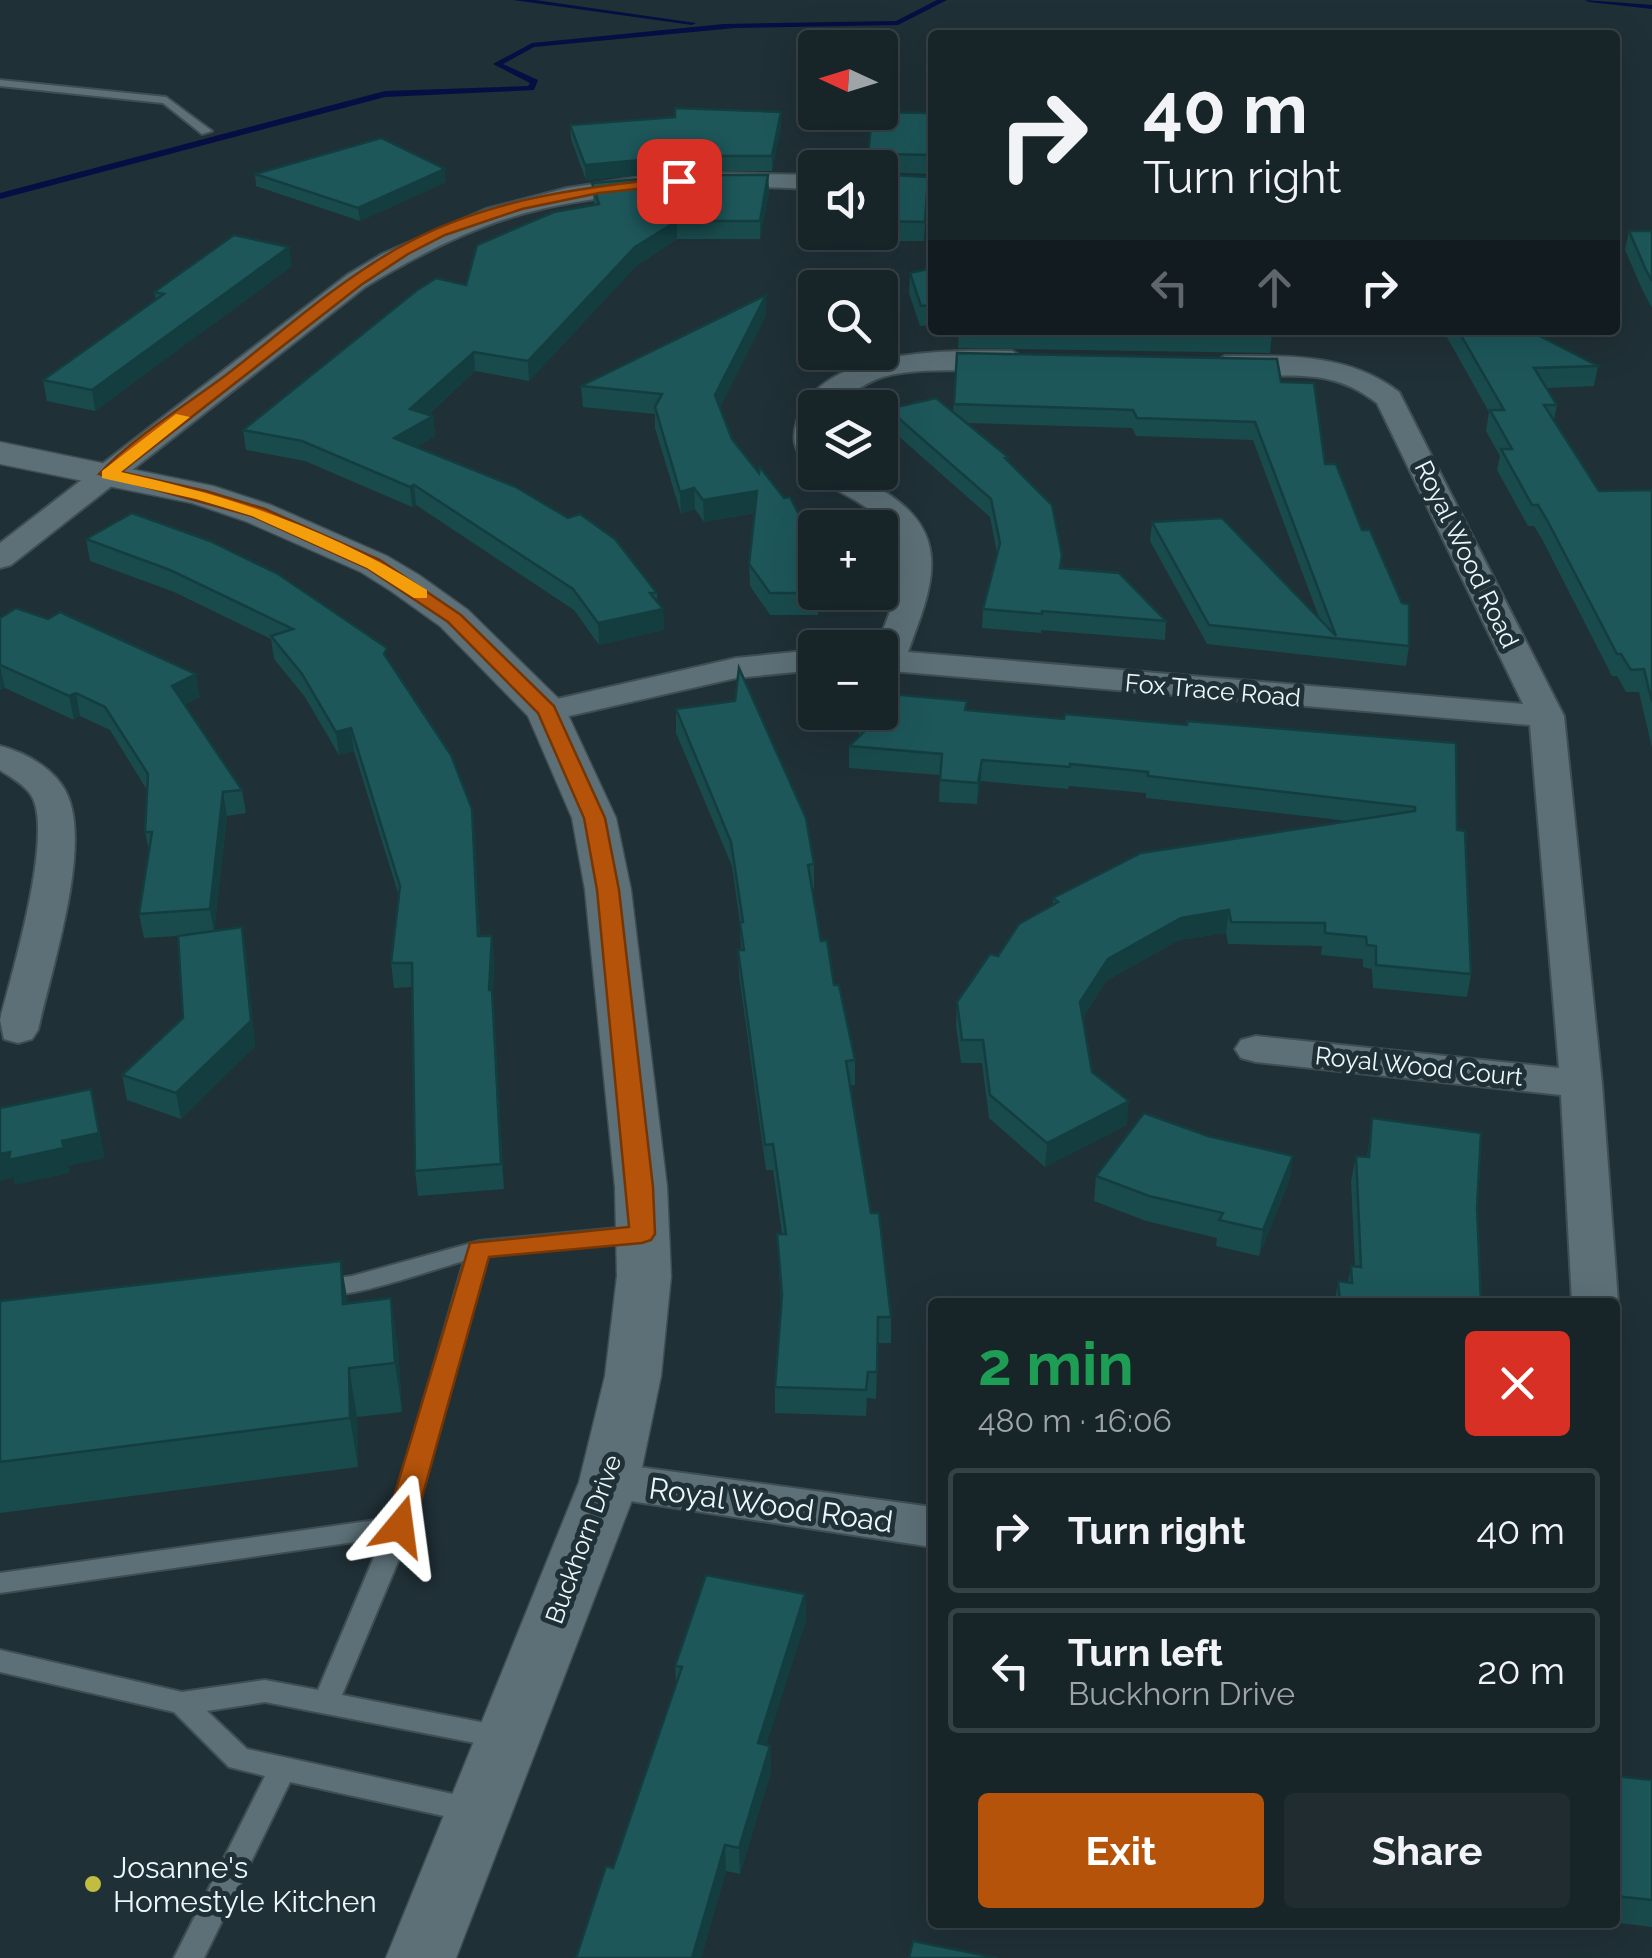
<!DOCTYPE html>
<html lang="en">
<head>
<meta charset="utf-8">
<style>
  body { margin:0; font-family:Raleway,sans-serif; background:#202c30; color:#f1f3f6; height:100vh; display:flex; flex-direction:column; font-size:38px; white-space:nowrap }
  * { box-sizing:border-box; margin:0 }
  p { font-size:32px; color:#9ea4a8 }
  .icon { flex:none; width:55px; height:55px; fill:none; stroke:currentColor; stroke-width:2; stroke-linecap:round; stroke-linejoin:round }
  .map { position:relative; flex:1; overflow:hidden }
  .drawer { position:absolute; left:928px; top:1298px; width:692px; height:630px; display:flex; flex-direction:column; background:#172428; border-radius:10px; box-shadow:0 10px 40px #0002,0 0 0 2px #364145 }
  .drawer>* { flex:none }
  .banner { position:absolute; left:928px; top:30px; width:692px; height:305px; border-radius:10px; box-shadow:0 10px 40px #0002,0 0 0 2px #364145; background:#172428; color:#f1f3f6; overflow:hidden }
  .needle { width:65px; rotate:274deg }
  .tools { position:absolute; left:798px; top:30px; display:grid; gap:20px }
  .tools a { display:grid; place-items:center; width:100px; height:100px; border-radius:10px; background:#172428; box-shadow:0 10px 40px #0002,0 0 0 2px #364145; font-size:50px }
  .pin { position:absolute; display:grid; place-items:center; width:85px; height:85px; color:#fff; margin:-42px; border-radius:20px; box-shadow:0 5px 15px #0006 }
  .me { position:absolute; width:110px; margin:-55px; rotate:16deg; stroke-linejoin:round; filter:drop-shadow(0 0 8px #0008) }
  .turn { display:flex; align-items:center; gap:35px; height:210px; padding:0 50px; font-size:45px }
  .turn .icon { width:130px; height:130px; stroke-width:2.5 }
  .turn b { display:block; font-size:70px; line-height:85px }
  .lanes { display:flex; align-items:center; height:95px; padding:0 50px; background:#0003; justify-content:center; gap:50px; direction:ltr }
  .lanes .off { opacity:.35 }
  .round { display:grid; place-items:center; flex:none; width:105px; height:105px; border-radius:10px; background:#202c30 }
  .headline { display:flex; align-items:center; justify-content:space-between; height:170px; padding:0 50px }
  h1 { font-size:60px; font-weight:700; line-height:75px; color:#1e9e55 }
  .primary-button { display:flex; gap:20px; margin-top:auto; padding:20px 50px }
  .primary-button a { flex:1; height:115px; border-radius:10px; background:#b45309; color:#fff; font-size:40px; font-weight:700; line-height:115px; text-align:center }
  .primary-button a+a { background:#202c30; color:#f1f3f6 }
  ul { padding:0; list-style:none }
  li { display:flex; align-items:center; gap:30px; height:125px; margin:0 20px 15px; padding:0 30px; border:5px solid #364145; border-radius:10px }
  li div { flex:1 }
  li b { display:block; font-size:38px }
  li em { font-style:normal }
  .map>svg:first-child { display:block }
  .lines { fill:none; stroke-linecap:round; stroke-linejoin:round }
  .stream { fill:#060e43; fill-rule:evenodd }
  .service-casing { stroke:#3f4e52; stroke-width:4 }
  .minor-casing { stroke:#3f4e52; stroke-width:4 }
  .tertiary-casing { stroke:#3f4e52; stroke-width:3 }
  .service { fill:#5d7077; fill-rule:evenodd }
  .minor { fill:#5d7077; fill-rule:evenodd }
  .tertiary { fill:#5d7077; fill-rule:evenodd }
  .wall { fill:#194b4d }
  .shaded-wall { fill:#143d3f }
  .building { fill:#1d575a; stroke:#143d3f; stroke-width:2.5 }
  .route { fill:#b45309; stroke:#753606; stroke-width:2.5 }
  .slow { fill:#f59e0b }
  .poi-dot { fill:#c1bd40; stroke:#1f3036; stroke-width:4 }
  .labels { text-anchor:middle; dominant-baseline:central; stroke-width:10; stroke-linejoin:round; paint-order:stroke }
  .street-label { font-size:25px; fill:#ecf7fb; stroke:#1f3036 }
  .near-street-label { font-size:30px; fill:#ecf7fb; stroke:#1f3036 }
  .near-poi-label { font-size:30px; fill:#ecf7fb; stroke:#1f3036; text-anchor:start }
</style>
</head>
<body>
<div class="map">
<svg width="1652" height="1958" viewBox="0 0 1652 1958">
  <rect width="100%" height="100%" fill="#1f3036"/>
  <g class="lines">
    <g class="stream">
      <polygon points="513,0 535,0 696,23 692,25"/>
      <polygon points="937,0 947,0 898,25 735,28 534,47 503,64 538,80 534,90 385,97 0,199 0,193 385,91 528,86 530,83 493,64 532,43 724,24 896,21"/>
      <polygon points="1585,0 1652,5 1652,9 1589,2"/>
    </g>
    <g class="service-casing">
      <g id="service">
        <polygon points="0,80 166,97 212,131 202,134 163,103 0,86"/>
        <path d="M640,1226L648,1229L651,1234L648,1239L488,1256L413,1526L342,1695L501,1726L511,1729L515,1737L511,1745L501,1748L265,1702L207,1711L247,1749L471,1798L481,1801L485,1810L481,1819L471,1822L290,1782L204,1958H174L265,1776L229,1767L174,1712L0,1672V1650L182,1692L265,1680L318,1690L382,1538L0,1593V1573L390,1518L464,1261C430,1270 343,1303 312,1294L309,1288L312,1282L352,1276L479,1241Z"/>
      </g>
    </g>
    <g class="minor-casing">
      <g id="minor">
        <polygon points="714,173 815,175 815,189 705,185 702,180"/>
        <path d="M646,176L655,178L658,183L655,188C617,197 578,200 541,209C478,224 421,253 365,287L11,565L0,568V543L347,275L382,254L486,209L567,188Z"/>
        <path d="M1012,351L1026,359L1022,365C977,376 929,364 883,377C858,384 839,408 815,408V466L804,463C794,448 792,438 797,421C819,347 951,350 1012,351Z"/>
        <path d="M1225,356C1287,356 1348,353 1399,392L1564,716L1602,1084L1618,1302L1615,1307V1302H1572L1561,1095L1256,1062L1241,1058L1235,1049L1241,1040L1256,1036L1559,1068L1530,725L880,670V648H876C898,591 923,542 861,504C846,494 827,487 816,472C850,472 860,476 888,494C955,537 930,591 908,652L1523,704L1377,403C1321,359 1275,385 1215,370L1211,364Z"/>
        <polygon points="815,650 815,670 736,678 547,721 535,718 530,711 535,704 736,658"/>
        <path d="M0,746C28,753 61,772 70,802C88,858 51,971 38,1030L32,1039L18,1043L4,1039L0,1020C11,976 55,832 31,795C24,784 10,777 0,770Z"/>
        <polygon points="609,1463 932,1507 932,1547 591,1495 584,1482 591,1469"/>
      </g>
    </g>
    <g class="tertiary-casing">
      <polygon id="tertiary" points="0,442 213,486 271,505 387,556 419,575 468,610 562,702 616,818 631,890 667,1187 671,1276 661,1376 639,1482 456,1958 386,1958 579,1482 605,1376 617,1276 615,1187 585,890 572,818 528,716 440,626 391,591 361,572 245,521 192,503 0,464"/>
    </g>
    <use href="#service" class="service"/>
    <use href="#minor" class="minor"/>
    <use href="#tertiary" class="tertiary"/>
  </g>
  <g class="wall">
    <polygon points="872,112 932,113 929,174 880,172"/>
    <polygon points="570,125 781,126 772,171 687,171 586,180 571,139"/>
    <polygon points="255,174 446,182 360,221 256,186"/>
    <polygon points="880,174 928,177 924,241 862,241 862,232 880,232"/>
    <polygon points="768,175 769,192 760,239 677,239 636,266 529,381 475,371 428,415 433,416 435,436 416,447 657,593 657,602 663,609 664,630 599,645 574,610 416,505 412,507 305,461 246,450 243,430 466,285 594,205 592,183"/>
    <polygon points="1629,231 1652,231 1652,308 1642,289 1625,250"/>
    <polygon points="292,266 95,411 47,401 43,380 156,300 154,292"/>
    <polygon points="932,268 932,325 920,326 909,293 910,273"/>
    <polygon points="766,315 720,407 732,439 818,592 818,615 770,615 750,586 749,564 755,513 704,522 695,509 681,514 655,428 655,414 583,407 581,386"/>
    <polygon points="959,330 1272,330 1272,333 1270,353 958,348"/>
    <polygon points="1443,330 1528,330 1598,366 1594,386 1546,388 1557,405 1554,420 1599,491 1652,490 1652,748 1639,692 1626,692 1617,676 1612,676 1543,541 1534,526 1528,526 1497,470 1500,456 1486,431 1489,412"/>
    <polygon points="957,353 1281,382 1325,464 1409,646 1406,666 1207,644 1150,541 1152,522 1320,620 1253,440 1136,436 1132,428 966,423 1008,461 1062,555 1061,568 1166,621 1165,640 1041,630 1041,633 982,628 983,609 997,553 990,517 887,426 888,409 953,412"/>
    <polygon points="132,513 389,661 472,809 480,936 492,936 494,960 493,992 504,1189 418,1196 415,1171 412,987 394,988 391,963 399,896 354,751 339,755 305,697 274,659 271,639 174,592 90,561 86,539"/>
    <polygon points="0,618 200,697 184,705 242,790 246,813 227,816 214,931 242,927 246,952 255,1046 181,1119 127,1100 122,1075 183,1018 178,936 144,938 139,914 149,851 145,832 147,790 110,730 80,716 74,720 5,688 0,690"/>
    <polygon points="676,709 814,864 814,889 812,889 821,941 855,1060 855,1085 850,1085 871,1213 891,1317 891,1343 878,1343 876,1399 867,1398 866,1416 775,1413 775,1387 781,1304 777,1234 782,1234 773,1170 766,1170 739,975 738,950 741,950 740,923 732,866 676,733"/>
    <polygon points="967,710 1064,719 1187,725 1456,743 1457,830 1471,974 1467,997 1373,988 1372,969 1363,967 1363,959 1321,955 1322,946 1228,944 1226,933 1179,940 1106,981 1083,1018 1092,1072 1127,1125 1045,1167 989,1118 982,1063 961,1063 956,1025 957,1002 998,956 1053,905 1053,898 1348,821 1146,798 1146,793 1069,786 1068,789 981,781 977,804 939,802 940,775 849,768 849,746 859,736 859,719"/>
    <polygon points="1372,1118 1477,1208 1481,1302 1335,1302 1338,1281 1348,1282 1351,1266 1355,1267 1351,1181 1356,1156 1367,1157"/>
    <polygon points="1208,1136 1293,1156 1289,1181 1259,1256 1216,1246 1217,1238 1146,1221 1094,1201 1096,1176"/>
    <polygon points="0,1301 348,1303 398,1347 402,1412 357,1417 358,1467 0,1513"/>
    <polygon points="805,1594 806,1620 766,1745 770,1746 771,1772 740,1874 726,1871 701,1958 576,1958 613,1868 676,1684 675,1666"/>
    <polygon points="1615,1776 1652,1780 1652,1927 1611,1922 1615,1922"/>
  </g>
  <g class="shaded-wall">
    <polygon points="781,112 781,126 772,171 772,156"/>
    <polygon points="686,156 687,171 586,180 585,165"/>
    <polygon points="445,169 446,182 360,221 358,208"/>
    <polygon points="768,175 769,192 760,239 760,221"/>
    <polygon points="677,221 677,239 636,266 529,381 528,361 635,247"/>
    <polygon points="289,247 292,266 95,411 92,390"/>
    <polygon points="766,295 766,315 716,415 715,395"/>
    <polygon points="474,352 475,371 414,427 433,416 435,436 396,458 394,438 410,409"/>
    <polygon points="414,485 416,505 412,507 410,487"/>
    <polygon points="694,488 695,509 681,514 680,492"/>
    <polygon points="757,491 758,512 704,522 703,500"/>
    <polygon points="663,609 664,630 599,645 598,623"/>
    <polygon points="0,666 5,688 1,690 0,685"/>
    <polygon points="196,674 200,697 176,710 172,686"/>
    <polygon points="76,693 80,716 74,720 69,696"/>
    <polygon points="351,728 354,751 339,755 336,732"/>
    <polygon points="982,760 981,781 977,804 978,783"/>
    <polygon points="223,792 227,816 214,933 210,909"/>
    <polygon points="472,809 475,833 481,961 478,936"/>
    <polygon points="1229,910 1226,933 1179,940 1106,981 1079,1024 1080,1002 1108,959 1181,918"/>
    <polygon points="242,927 246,952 255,1046 181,1119 176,1093"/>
    <polygon points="492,936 494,960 493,992 504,1189 489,990"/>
    <polygon points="91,1089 105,1158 68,1166 62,1141"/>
    <polygon points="1129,1101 1127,1125 1045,1167 1047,1143"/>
    <polygon points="64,1148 70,1173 15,1185 13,1178 0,1181 0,1154"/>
    <polygon points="1293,1156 1289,1181 1259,1256 1263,1230"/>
    <polygon points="341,1261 349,1310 343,1304"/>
    <polygon points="391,1298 398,1347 402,1412 395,1363"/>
    <polygon points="349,1368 357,1417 358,1467 350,1418"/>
    <polygon points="805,1594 806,1620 759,1769 758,1743"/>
    <polygon points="770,1746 771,1772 740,1874 739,1848"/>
    <polygon points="725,1845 726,1871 701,1958 692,1958"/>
  </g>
  <g class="building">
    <polygon points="675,108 781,112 772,156 686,156 585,165 570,125 675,117"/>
    <polygon points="872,112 932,113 930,155 880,154 876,157 879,168 867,168"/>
    <polygon points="381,138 445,169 358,208 255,174"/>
    <polygon points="880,174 928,177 925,222 880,221"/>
    <polygon points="689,175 768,175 760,221 677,221 635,247 528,361 474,352 410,409 433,416 394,438 516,487 568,518 580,514 615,539 657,593 650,593 663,609 598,623 573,589 414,485 410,487 302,441 243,430 416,291 436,278 466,285 477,245 554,212 599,204 592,183"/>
    <polygon points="1629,231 1652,231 1652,281 1646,270"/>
    <polygon points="234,235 289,247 92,390 43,380 164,294 154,292"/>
    <polygon points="932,268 932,305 921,306 910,273"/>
    <polygon points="766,295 715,395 732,439 759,473 760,467 784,498 790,497 815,546 815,592 818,593 770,593 749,564 757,491 703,500 694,488 680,492 655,407 662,394 581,386"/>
    <polygon points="1091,330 1272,330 1272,333"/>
    <polygon points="1458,330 1528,330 1598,366 1534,368 1557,405 1544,405 1599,491 1652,490 1652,702 1644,669 1631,670 1621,654 1617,654 1547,520 1538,505 1532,505 1501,449 1512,449 1490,410 1504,410"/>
    <polygon points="957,353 1277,359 1281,382 1314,383 1325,464 1336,464 1362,530 1370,530 1402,603 1409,604 1409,646 1209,625 1152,522 1222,518 1336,636 1255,422 1137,418 1133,410 954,404"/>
    <polygon points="936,398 1008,457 1005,458 1052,505 1062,555 1060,568 1119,573 1166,621 1042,611 1042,614 983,609 1000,543 991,499 888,409"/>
    <polygon points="132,513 210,541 278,574 387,648 384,654 451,755 472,809 478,936 492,936 489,990 492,990 501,1164 415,1171 412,963 391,963 400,886 351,728 336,732 302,674 271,636 293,629 170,570 86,539"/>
    <polygon points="16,608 48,619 60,612 196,674 172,686 242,790 223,792 210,909 139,914 152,832 145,832 148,774 105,707 76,693 69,696 0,665 0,618"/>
    <polygon points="739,668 806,818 814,864 808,865 821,941 827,940 834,985 839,985 855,1060 846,1061 871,1213 879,1213 891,1317 878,1317 877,1372 868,1372 866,1390 775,1387 782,1294 777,1234 786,1234 773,1144 765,1145 738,950 744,950 740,923 743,922 731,842 676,709 735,701"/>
    <polygon points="880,693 967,701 965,710 1064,719 1065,714 1187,725 1187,721 1456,743 1457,830 1465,831 1471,974 1376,965 1376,946 1367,945 1366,937 1325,933 1325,923 1231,922 1229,910 1181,918 1108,959 1080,1002 1092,1072 1129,1101 1047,1143 990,1095 983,1040 962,1040 957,1002 990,954 998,956 1019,924 1058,902 1053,898 1141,853 1415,811 1415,807 1148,776 1148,772 1070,764 1070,767 982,760 978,783 940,780 942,754 849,746 867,729 859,719 861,712 880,712"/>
    <polygon points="242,927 251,1021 176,1093 122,1075 183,1018 178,936"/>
    <polygon points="91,1089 99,1133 62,1141 64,1148 9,1160 10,1152 0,1154 0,1108"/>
    <polygon points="1144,1113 1208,1136 1293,1156 1263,1230 1219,1220 1223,1213 1149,1196 1096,1176"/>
    <polygon points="1372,1118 1481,1133 1477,1208 1481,1302 1340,1302 1338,1281 1352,1283 1351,1266 1361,1267 1356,1156 1369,1157"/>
    <polygon points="341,1261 343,1304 391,1298 395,1363 349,1368 350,1418 0,1462 0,1301"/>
    <polygon points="706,1575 805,1594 758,1743 770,1746 739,1848 725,1845 692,1958 576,1958 606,1866 613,1868 682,1667 675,1666"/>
    <polygon points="1615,1776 1652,1780 1652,1900 1615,1896"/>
    <polygon points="913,1941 997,1958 909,1958"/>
  </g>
  <path class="route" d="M679,177L684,178V184L599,193L522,209L445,235L408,254L361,285L121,472L206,491L265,509L380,560L461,615L554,706L605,818L619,890L653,1187L655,1234L651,1240L642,1243L489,1257L414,1526L410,1534L400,1537L390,1534L385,1526L470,1243L629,1227L597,890L584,818L538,713L448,622L367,568L252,516L99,474C132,438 186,405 226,375C282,332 336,283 398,248C483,199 583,187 679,177Z"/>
  <path class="slow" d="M176,414L190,417L121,472C231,496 333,530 427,590V598H414L367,568L252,516L196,499L102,478V471Z"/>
  <circle class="poi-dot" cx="93" cy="1884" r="10"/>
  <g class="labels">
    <g class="street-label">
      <text transform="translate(1467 554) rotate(64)">Royal Wood Road</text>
      <text transform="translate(1213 690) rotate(5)">Fox Trace Road</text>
      <text transform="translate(1419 1066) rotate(6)">Royal Wood Court</text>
      <text transform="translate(583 1539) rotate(-70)">Buckhorn Drive</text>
    </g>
    <g class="near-street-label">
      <text transform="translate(771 1505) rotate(8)">Royal Wood Road</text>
    </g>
    <g class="near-poi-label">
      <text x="113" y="1867">Josanne's<tspan x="113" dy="34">Homestyle Kitchen</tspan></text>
    </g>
  </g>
</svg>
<div class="tools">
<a><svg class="needle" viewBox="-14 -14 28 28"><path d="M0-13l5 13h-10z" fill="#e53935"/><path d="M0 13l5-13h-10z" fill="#9ea4a8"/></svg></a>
<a><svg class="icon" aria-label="sound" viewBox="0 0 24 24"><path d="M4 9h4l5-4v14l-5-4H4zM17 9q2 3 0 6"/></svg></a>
<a><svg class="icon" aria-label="search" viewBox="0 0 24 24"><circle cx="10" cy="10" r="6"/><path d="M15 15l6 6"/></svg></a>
<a><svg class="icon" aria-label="layers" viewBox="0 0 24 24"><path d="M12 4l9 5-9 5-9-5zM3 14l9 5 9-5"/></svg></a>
<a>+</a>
<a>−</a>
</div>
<div class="pin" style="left:679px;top:181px;background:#d93025"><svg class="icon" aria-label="arrive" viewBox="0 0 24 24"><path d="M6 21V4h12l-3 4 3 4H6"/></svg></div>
<svg class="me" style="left:400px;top:1526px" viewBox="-20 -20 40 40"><path d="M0-17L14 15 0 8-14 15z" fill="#b45309" stroke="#fff" stroke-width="4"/></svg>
<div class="banner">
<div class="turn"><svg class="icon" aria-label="right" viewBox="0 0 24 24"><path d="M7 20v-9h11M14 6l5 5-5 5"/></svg><div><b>40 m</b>Turn right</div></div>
<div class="lanes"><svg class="icon off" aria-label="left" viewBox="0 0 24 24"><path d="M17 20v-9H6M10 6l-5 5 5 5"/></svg><svg class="icon off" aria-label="ahead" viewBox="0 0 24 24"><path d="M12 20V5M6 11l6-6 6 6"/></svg><svg class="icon" aria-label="right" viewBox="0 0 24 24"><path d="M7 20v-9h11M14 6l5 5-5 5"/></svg></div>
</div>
<section class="drawer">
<div class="headline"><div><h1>2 min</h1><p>480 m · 16:06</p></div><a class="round" style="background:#d93025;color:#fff"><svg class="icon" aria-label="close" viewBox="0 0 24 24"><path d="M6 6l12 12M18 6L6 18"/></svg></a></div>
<ul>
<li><svg class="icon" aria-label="right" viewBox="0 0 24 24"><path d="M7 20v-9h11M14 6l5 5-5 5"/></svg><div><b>Turn right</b></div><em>40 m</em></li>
<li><svg class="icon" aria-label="left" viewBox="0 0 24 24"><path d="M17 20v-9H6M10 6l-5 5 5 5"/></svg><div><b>Turn left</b><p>Buckhorn Drive</p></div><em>20 m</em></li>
</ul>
<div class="primary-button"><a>Exit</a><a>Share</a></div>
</section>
</div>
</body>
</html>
